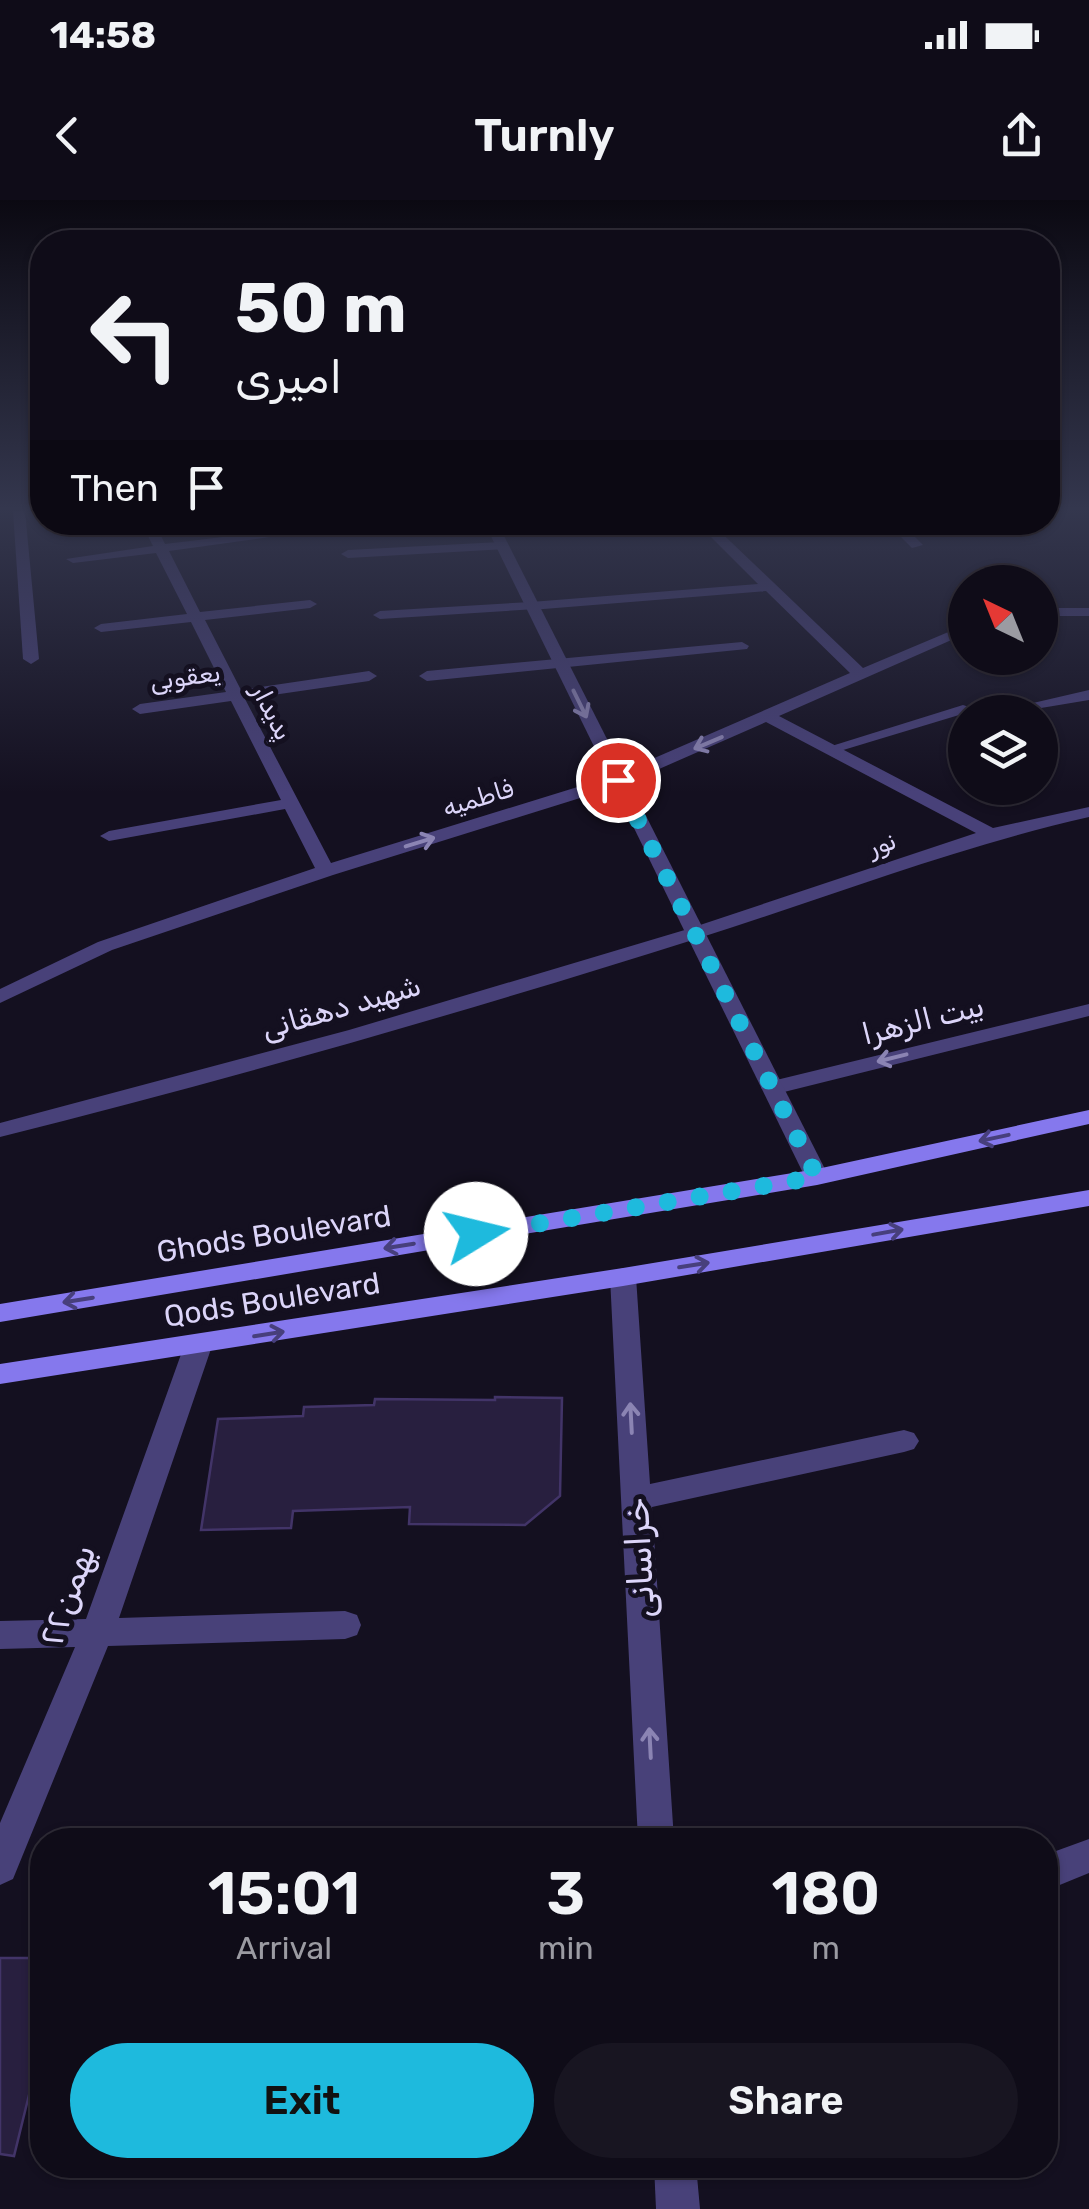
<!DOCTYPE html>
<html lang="en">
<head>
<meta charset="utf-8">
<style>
  body { margin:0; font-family:Rubik,Vazirmatn,sans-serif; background:#181521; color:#f1f3f6; height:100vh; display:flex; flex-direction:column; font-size:38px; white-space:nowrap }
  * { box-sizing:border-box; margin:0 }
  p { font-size:32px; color:#9b9ba2 }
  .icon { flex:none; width:55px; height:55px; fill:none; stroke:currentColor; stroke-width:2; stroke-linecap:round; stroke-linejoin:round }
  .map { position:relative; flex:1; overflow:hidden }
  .details { position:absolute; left:30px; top:1628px; width:1028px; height:350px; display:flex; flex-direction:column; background:#0f0c18; border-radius:40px; box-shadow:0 2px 8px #0004,0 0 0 2px #2f2c37 }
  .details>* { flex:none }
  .top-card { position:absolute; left:30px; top:30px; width:1030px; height:305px; border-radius:40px; box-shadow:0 2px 8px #0004,0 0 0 2px #2f2c37; background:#0f0c18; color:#f1f3f6; overflow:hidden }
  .needle { width:65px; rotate:317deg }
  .buttons { position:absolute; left:948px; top:365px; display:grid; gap:20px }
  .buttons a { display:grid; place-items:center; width:110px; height:110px; border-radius:50%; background:#0f0c18; box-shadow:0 2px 8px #0004,0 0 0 2px #2f2c37; font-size:50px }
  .pin { position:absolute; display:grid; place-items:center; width:85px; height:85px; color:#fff; margin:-42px; border:5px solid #fff; border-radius:50%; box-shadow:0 2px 10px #0007 }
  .me { position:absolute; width:110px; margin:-55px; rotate:81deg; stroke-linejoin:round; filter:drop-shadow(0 0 8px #0008) }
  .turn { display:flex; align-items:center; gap:35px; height:210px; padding:0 40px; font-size:45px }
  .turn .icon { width:130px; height:130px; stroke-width:2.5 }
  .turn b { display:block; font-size:70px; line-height:85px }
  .then { display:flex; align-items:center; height:95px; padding:0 40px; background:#0003; gap:20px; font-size:38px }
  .eta { display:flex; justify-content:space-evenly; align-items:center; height:170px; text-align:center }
  .eta b { font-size:60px; font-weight:600; line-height:70px }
  .cta { display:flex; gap:20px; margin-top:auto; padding:20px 40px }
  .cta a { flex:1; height:115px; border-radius:60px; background:#1ebadd; color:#111; font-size:40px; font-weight:600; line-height:115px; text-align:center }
  .cta a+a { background:#181521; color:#f1f3f6 }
  .status { display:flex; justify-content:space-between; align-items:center; height:70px; padding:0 50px; background:#0f0c18; direction:ltr }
  .status svg { height:28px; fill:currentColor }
  header { display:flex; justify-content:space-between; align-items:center; height:130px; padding:0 40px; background:#0f0c18; font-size:45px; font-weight:600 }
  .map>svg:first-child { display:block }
  .building { fill:#281f3f; stroke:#423468; stroke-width:2.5 }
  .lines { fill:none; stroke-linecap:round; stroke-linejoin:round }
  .service { fill:#484179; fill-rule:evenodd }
  .minor { fill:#484179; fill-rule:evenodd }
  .tertiary { fill:#484179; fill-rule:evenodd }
  .secondary { fill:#8578ed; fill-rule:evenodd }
  .oneway { stroke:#8b84b3 }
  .oneway2 { stroke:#473f7c }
  .route { stroke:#1ebadd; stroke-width:18; stroke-dasharray:0 32.4 }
  .labels { text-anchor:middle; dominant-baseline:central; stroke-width:10; stroke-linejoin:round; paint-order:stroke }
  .far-street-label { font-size:25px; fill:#dcd5f9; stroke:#141020 }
  .street-label { font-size:30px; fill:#dcd5f9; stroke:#141020 }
  .near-street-label { font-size:35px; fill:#dcd5f9; stroke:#141020 }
</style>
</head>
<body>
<div class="status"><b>14:58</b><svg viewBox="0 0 49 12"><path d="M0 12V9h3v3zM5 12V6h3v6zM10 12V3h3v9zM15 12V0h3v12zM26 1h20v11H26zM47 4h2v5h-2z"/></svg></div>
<header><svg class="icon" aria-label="back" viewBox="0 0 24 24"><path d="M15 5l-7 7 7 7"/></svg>Turnly<svg class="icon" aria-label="share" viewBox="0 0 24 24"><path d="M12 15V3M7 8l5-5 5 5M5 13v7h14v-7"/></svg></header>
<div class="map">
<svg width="1089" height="2009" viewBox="0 0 1089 2009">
  <rect width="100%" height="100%" fill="#141020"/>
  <g class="building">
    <polygon points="495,1197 562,1198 560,1296 525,1325 409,1324 410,1307 293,1311 291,1328 201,1330 218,1219 303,1216 304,1207 374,1205 375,1199 495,1200"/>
    <polygon points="0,1758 42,1758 42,1842 14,1956 0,1954"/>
  </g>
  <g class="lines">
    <g class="service">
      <polygon points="501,342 508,346 506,349 348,358 341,354 348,350"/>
      <polygon points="531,402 538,406 536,409 380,419 373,415 380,411"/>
      <polygon points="1089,490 1089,500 1041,508 1033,503"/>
      <polygon points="963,505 969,507 969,512 830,554 822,549"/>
    </g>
    <g class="minor">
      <polygon points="13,311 25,311 39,459 31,464 23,459"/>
      <path d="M141,322H154L165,344L307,327L313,331L169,351L200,412L310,400L317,404L310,408L205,420L241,490L369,471L377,476L369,481L245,499L331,663L613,576L850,473L766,391L531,410L524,406L531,402L758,384L696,322H710L863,468L965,425V434L779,516L993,628L1089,607V617C956,647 829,697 699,738C468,811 235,878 0,937V923L349,830L688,729L976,633L766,522L625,584L333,675L112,750L0,803V789L98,742L315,668L285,609L109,641L100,636L109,631L281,600L231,501L140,514L132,509L140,504L226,492L191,422L101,432L94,428L101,424L187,414L156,353L73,363L66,359L153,346Z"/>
      <polygon points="886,322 900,322 923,345 912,348"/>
      <rect x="1040" y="408" width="49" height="8"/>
      <polygon points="742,442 749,446 747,449 427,481 419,476 427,471"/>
      <polygon points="1089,804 1089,816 772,895 761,888 764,883"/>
      <polygon points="623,1068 632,1071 636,1077 650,1284 904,1230 914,1233 919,1241 914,1249 904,1252 652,1307 674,1640 638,1640 610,1077 614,1071"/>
      <polygon points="198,1136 208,1139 212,1146 119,1418 345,1411 357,1415 361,1425 357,1435 345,1439 108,1446 13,1679 0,1685 0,1623 75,1447 0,1449 0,1421 86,1419 184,1146 188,1139"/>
      <polygon points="1089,1639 1089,1673 1045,1691 1045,1655"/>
      <polygon points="654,1965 696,1965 700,2009 656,2009"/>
    </g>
    <polygon class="tertiary" points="484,322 497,322 829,977 826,982 808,982 805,977"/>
    <g class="secondary">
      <polygon points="1089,910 1089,924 817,985 0,1122 0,1104 817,969"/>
      <polygon points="1089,990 1089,1006 623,1086 0,1184 0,1164 623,1068"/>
    </g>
  </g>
  <defs><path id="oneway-shaft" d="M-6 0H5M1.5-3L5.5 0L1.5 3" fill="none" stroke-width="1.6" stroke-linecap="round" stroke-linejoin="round" transform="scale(2.5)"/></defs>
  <g class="oneway">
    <use href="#oneway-shaft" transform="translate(580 504) rotate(64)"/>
    <use href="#oneway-shaft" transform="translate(708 543) rotate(157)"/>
    <use href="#oneway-shaft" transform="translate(420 642) rotate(-17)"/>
    <use href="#oneway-shaft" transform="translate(892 858) rotate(166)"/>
    <use href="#oneway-shaft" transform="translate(631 1218) rotate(-93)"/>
    <use href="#oneway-shaft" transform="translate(650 1543) rotate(-93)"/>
  </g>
  <g class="oneway2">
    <use href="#oneway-shaft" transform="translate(994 938) rotate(168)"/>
    <use href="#oneway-shaft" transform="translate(888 1032) rotate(-10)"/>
    <use href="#oneway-shaft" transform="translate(399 1046) rotate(171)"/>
    <use href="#oneway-shaft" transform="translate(694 1065) rotate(-9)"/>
    <use href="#oneway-shaft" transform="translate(78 1100) rotate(171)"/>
    <use href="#oneway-shaft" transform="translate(269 1134) rotate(-9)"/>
  </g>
  <linearGradient id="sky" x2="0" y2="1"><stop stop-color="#0b0912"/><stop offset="0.52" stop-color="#34374e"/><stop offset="1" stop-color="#34374e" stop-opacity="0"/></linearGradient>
  <rect width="1089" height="593" fill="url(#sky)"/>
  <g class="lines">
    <polyline class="route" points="476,1034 817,977 618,580"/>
  </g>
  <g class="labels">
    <g class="far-street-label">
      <text transform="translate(185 477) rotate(-8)">یعقوبی</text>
      <text transform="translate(272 512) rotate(63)">پدیدار</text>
      <text transform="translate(478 598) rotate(-17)">فاطمیه</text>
      <text transform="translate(882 644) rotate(-19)">نور</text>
    </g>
    <g class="street-label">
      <text transform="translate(341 807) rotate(-16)">شهید دهقانی</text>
      <text transform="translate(923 820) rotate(-14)">بیت الزهرا</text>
      <text transform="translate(274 1034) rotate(-9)">Ghods Boulevard</text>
      <text transform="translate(272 1100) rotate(-9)">Qods Boulevard</text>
    </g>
    <g class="near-street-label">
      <text transform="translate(639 1358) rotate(-93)">خراسانی</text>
      <text transform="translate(67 1395) rotate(-70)">۲۲بهمن</text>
    </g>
  </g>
</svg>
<div class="buttons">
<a><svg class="needle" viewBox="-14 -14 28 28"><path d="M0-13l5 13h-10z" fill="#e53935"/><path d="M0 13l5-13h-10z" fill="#9b9ba2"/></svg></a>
<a><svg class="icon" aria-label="layers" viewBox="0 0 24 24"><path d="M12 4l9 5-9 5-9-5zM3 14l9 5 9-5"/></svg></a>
</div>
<div class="pin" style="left:618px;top:580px;background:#d93025"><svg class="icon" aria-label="arrive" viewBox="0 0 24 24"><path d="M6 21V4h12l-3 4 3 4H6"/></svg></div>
<svg class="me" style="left:476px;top:1034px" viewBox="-20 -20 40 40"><circle r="19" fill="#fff"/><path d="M0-13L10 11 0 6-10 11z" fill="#1ebadd"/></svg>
<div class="top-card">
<div class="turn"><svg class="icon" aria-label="left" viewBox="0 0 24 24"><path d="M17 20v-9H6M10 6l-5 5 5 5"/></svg><div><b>50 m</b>امیری</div></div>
<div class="then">Then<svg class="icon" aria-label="arrive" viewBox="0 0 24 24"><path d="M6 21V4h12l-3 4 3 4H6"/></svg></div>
</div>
<section class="details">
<div class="eta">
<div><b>15:01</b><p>Arrival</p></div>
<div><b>3</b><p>min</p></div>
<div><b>180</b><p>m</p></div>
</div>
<div class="cta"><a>Exit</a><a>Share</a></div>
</section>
</div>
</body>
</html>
